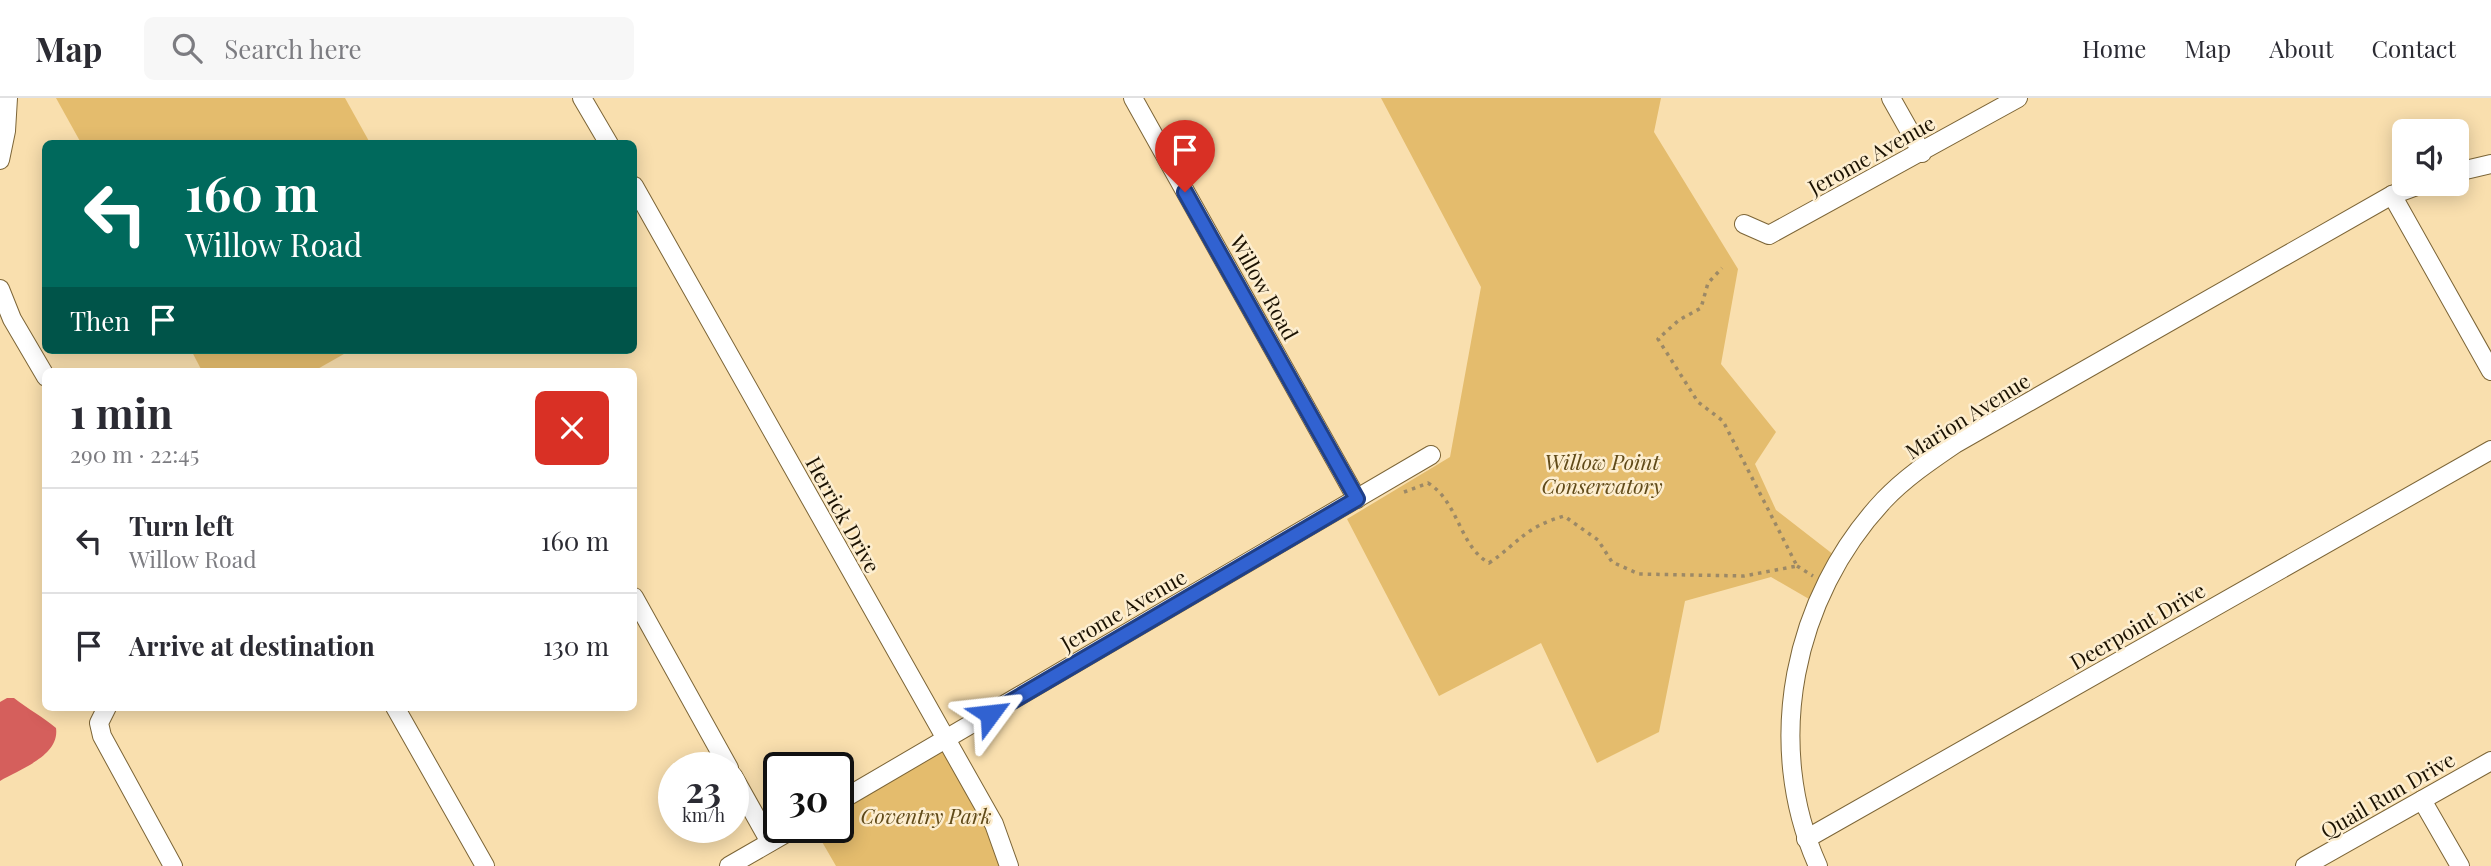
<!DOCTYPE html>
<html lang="en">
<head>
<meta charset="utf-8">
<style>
  body { margin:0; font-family:"Playfair Display",serif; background:#f7f7f7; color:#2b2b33; height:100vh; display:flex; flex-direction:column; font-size:26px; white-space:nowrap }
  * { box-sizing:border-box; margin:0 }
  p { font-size:23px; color:#7c7c81 }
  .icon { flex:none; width:38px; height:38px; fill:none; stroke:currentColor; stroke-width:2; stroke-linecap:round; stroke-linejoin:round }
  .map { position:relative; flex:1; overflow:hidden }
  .drawer { position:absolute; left:42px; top:270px; width:595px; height:343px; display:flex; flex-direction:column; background:#fff; border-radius:10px; box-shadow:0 4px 18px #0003 }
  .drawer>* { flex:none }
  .hud { position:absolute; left:42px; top:42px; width:595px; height:214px; border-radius:10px; box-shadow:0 4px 18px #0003; background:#00695c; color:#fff; overflow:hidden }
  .tools { position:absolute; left:2392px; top:21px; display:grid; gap:14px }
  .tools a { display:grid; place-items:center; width:77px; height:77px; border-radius:10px; background:#fff; box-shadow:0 4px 18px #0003; font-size:35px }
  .speed { position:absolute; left:658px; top:654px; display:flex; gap:14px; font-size:35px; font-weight:700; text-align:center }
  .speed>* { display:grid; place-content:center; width:91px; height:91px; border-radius:50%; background:#fff; box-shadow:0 4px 18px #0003; line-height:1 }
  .speed small { font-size:18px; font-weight:400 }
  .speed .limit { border:4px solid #111; border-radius:10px; background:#fff; color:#111 }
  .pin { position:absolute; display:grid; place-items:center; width:60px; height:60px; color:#fff; margin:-72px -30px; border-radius:50% 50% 50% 0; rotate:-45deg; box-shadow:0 0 7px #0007 }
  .pin .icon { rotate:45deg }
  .me { position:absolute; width:77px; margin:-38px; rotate:60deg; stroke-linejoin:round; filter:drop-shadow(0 0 5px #0008) }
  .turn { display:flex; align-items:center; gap:24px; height:147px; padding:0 28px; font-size:32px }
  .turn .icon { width:91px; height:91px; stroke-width:2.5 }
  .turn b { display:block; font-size:49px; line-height:60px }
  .then { display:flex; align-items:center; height:66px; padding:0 28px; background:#0003; gap:14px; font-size:26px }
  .round { display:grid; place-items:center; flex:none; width:74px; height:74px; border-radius:10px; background:#f7f7f7 }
  .headline { display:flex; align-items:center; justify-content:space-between; height:119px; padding:0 28px }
  h1 { font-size:42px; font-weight:700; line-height:52px }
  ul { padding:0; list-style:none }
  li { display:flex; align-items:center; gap:21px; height:105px; padding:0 28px; border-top:2px solid #e1e1e2 }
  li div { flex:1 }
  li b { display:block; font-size:26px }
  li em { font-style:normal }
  header { display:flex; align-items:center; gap:42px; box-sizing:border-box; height:98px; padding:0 35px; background:#fff; border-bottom:2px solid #e1e1e2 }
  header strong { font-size:33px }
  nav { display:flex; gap:38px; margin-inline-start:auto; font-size:24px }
  .search { width:490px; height:63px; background:#f7f7f7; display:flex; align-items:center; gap:18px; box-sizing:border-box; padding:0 24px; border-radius:10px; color:#7c7c81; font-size:26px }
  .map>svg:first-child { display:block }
  .green { fill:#e4bc6d }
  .water { fill:#d55f5c }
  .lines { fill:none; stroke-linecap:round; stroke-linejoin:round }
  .street-casing { stroke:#7c6537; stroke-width:20 }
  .path { stroke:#9c8966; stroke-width:3.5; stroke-dasharray:3.5 5; stroke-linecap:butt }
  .street { stroke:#fff; stroke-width:18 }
  .route-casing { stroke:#204088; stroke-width:18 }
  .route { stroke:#3162d1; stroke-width:12 }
  .labels { text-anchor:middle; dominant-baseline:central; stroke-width:5; stroke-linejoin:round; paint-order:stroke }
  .street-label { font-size:21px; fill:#1b1202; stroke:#fdeed0 }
  .park-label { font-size:21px; font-style:italic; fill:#604a19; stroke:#fdeed0 }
</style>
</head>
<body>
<header>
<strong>Map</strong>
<div class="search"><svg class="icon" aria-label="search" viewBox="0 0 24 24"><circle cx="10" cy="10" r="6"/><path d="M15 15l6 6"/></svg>Search here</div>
<nav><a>Home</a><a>Map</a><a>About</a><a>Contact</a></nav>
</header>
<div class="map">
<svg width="2491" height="768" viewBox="0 0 2491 768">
  <rect width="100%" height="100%" fill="#f9dfae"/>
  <g class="green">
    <polygon points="56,0 345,0 370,45 81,45"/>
    <polygon points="1381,0 1661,0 1654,34 1738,171 1721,266 1776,334 1755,366 1776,412 1834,457 1809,501 1771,479 1685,503 1659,634 1597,665 1541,545 1439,598 1347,421 1450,359 1481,189"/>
    <polygon points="191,252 351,252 314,273 202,273"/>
    <polygon points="945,646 1005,768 836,768 814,730 838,730 838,708"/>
  </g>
  <path class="water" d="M7,600H14C28,611 43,619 56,630C60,658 20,671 0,683V604Z"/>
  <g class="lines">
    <g class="street-casing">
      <g id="street">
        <polyline points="582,0 609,46"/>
        <polyline points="1133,0 1357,401"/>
        <polyline points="1891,0 1922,55"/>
        <polyline points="0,62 6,33 8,0"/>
        <polyline points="2457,74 2491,66"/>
        <polyline points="634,88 994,726 1009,768"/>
        <polyline points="2392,97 2491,273"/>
        <polyline points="1744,126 1769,137 2018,0"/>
        <polyline points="0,191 12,221 46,279"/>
        <polyline points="634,499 729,670"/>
        <polyline points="107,609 99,625 102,638 173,768"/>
        <polyline points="395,609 485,768"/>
        <polyline points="733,678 770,744"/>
        <polyline points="2422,702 2460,768"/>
        <polyline points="838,704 1431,357"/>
        <polyline points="1806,741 2491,352"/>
        <polyline points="729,768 795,730"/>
        <path d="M1818,768C1763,646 1793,499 1884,402C1905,380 1930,363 1955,346L2392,97L2422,86"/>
        <polyline points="2305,768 2491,663"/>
      </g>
    </g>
    <g class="path">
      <path d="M1404,394L1428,385C1459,404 1459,448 1489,465C1520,444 1523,430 1564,418L1598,442L1612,464L1639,476L1744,478L1797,468L1723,323L1698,304L1658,241L1679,222L1701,210L1708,185L1722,170"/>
      <polyline points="1797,468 1813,478"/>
    </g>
    <use href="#street" class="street"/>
  </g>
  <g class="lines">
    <g class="route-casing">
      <polyline id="route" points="990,616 1357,401 1185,94"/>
    </g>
    <use href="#route" class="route"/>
  </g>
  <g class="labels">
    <g class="street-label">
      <text transform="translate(1871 56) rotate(-29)">Jerome Avenue</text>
      <text transform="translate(1265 189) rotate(61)">Willow Road</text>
      <text transform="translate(1967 317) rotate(-32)">Marion Avenue</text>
      <text transform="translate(844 416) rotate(61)">Herrick Drive</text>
      <text transform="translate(1123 511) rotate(-30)">Jerome Avenue</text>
      <text transform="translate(2137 527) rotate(-30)">Deerpoint Drive</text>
      <text transform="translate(2387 696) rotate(-30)">Quail Run Drive</text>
    </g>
    <g class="park-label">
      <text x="1602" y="363">Willow Point<tspan x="1602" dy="24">Conservatory</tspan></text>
      <text x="926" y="717">Coventry Park</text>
    </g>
  </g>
</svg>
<div class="tools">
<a><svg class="icon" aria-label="sound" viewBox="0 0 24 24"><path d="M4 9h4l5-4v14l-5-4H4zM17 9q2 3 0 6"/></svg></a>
</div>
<div class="speed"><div>23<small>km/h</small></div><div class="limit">30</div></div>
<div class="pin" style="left:1185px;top:94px;background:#d93025"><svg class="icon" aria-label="arrive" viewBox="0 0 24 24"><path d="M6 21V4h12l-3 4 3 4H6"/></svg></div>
<svg class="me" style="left:990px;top:616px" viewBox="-20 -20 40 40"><path d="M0-17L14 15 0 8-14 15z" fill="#3162d1" stroke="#fff" stroke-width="4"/></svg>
<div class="hud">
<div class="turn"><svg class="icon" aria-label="left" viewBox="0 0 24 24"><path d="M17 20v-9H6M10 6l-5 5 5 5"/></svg><div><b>160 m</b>Willow Road</div></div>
<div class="then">Then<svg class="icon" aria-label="arrive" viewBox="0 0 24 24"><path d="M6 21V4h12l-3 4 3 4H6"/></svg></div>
</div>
<section class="drawer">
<div class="headline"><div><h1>1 min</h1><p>290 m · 22:45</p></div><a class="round" style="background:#d93025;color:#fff"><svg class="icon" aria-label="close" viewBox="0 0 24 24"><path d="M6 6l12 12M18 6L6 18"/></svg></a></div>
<ul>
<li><svg class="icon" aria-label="left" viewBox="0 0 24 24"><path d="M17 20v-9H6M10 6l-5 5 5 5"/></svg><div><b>Turn left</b><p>Willow Road</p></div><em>160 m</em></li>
<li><svg class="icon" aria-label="arrive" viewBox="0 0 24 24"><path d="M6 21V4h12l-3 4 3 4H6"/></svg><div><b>Arrive at destination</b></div><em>130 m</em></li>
</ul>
</section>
</div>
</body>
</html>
